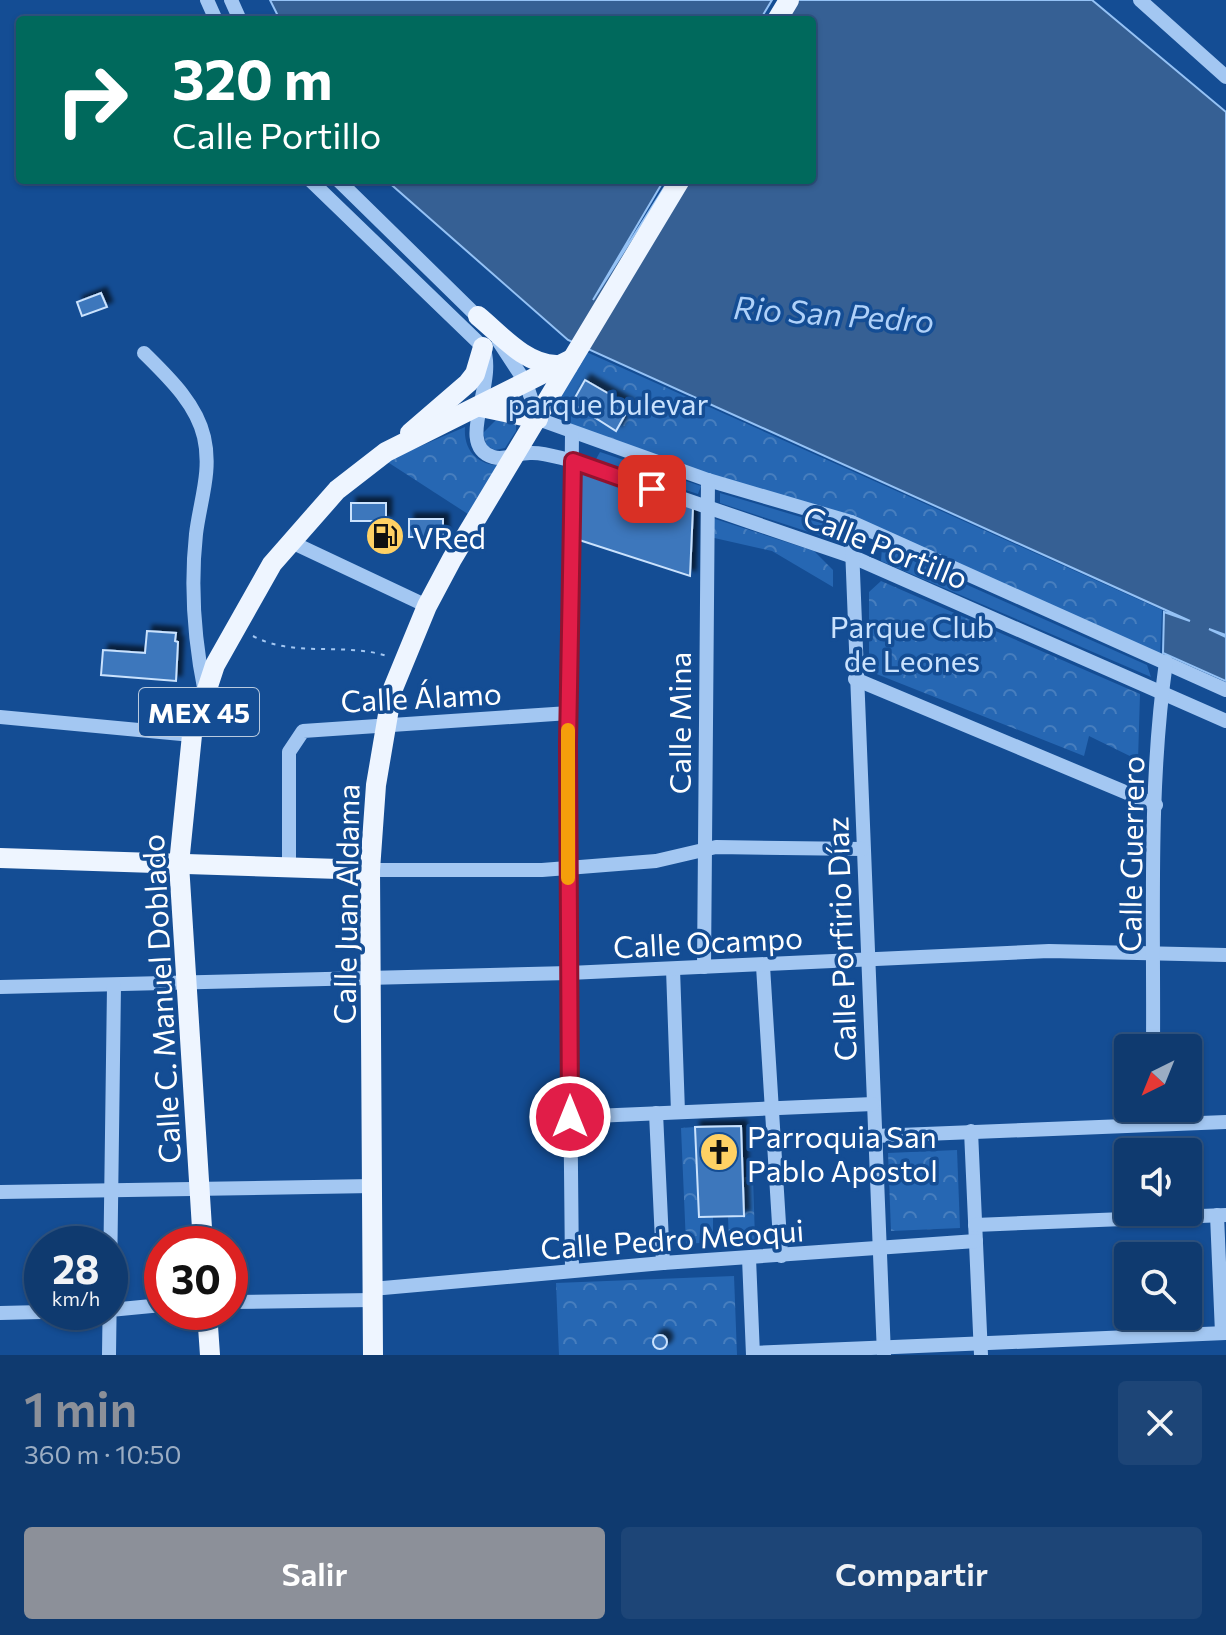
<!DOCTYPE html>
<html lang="es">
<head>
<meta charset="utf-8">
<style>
  body { margin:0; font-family:Commissioner,sans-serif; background:#1d4577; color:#f1f3f6; height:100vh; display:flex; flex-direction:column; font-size:30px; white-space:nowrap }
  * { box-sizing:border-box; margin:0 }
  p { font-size:26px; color:#9badc3 }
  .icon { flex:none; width:44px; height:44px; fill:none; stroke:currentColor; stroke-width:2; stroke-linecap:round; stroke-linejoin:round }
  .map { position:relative; height:1355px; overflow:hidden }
  .sheet { display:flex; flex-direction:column; background:#0f3a6f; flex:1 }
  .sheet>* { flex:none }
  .hud { position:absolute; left:16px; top:16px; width:800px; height:168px; border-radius:8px; box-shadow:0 2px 6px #0004,0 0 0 2px #2f5482; background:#00695c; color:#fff; overflow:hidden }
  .needle { width:52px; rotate:223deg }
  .tools { position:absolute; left:1114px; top:1034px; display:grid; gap:16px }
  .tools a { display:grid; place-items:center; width:88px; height:88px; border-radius:8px; background:#0f3a6f; box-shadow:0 2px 6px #0004,0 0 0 2px #2f5482; font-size:40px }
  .speed { position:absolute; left:24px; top:1226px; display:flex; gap:16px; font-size:40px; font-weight:700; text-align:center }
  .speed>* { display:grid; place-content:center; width:104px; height:104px; border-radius:50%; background:#0f3a6f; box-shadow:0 2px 6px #0004,0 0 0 2px #2f5482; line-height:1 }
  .speed small { font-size:20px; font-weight:400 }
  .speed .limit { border:12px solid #d22; background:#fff; color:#111 }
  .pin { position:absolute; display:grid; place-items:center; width:68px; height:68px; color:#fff; margin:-34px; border-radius:16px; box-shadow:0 4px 12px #0006 }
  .me { position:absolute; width:88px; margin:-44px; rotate:0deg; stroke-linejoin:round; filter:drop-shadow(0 0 6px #0008) }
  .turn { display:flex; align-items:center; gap:28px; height:168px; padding:0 24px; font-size:36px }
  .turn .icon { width:104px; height:104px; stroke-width:2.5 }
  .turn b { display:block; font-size:56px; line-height:68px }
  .round { display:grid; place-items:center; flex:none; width:84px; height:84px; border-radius:8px; background:#1d4577 }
  .head { display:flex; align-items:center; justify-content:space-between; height:136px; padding:0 24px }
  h1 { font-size:48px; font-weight:600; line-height:60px; color:#8c9099 }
  .primary-button { display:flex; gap:16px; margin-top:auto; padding:16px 24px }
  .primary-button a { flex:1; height:92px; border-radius:8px; background:#8c9099; color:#fff; font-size:32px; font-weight:600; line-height:92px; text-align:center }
  .primary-button a+a { background:#1d4577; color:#f1f3f6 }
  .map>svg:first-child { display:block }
  .grass { fill:#2667b3 }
  .forest { fill:url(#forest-crowns) }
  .water { fill:#366094; stroke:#95c2f5; stroke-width:2 }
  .building { fill:#3d77bc; stroke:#cae2fd; stroke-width:2; filter:url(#shadow) }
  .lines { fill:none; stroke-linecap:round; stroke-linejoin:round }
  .path { stroke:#a3c7f2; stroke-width:2; stroke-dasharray:4 6; stroke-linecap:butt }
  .minor { stroke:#a3c7f2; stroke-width:14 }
  .major { stroke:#eef5ff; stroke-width:20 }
  .route-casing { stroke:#92132f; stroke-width:20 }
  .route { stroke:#e11d48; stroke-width:14 }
  .slow { stroke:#f59e0b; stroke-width:14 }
  .labels { text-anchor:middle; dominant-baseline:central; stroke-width:7; stroke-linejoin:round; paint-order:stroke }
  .shield { fill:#144d94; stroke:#b8cadf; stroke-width:2 }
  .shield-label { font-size:28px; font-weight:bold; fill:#fff }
  .park-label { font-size:30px; fill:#cae2fd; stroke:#144d94 }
  .poi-label { font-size:30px; fill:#fff; stroke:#144d94; text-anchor:start }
  .street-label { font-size:30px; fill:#fff; stroke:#144d94 }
  .water-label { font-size:32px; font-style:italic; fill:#afd1f9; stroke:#144d94 }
</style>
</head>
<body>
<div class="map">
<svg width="1226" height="1355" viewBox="0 0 1226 1355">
  <defs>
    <pattern id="forest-crowns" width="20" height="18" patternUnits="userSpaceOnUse" patternTransform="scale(2)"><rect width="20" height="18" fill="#2667b3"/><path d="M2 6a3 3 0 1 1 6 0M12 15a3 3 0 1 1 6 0" fill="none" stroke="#477ebe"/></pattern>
    <filter id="shadow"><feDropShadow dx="5.5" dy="-5.5" stdDeviation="2" flood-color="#0009"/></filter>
  </defs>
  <rect width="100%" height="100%" fill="#144d94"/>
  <g class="grass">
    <polygon points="600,452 701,486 698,494 595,461"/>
    <polygon points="720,493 831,526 830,539 720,503"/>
    <polygon points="882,547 1147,665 1151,677 881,561"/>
  </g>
  <g class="forest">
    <path d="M582,350L1162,610L1160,656C967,568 766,495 566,425L552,411Z"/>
    <polygon points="499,417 516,423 516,431 505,448 495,450 487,446 483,433"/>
    <path d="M465,427C463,452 480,467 504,465L471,516L386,461Z"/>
    <polygon points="709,517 814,551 833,570 833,587 772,551 710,537"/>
    <polygon points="881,581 1140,694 1138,760 1089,736 1084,756 869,671 869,592"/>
    <polygon points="695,1127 699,1217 713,1217 713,1242 686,1244 681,1128"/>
    <polygon points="957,1150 960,1228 891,1231 888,1153"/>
    <polygon points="743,1177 753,1177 755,1240 729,1241 728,1217 744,1216"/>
    <polygon points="734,1276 737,1355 559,1355 556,1283"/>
  </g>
  <g class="water">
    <polygon points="270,0 772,0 760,20 280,20"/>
    <polygon points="784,0 1092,0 1226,112 1226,635 1209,629 1226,637 1226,681 1163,653 1164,612 1190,621 568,340 386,180 664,180 593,300 669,180 812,180 812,20 771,20"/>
  </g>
  <g class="building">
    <polygon points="101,293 107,307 82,316 77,302"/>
    <polygon points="585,380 630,406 616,431 572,403"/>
    <polygon points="581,471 693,507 690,576 576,539"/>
    <rect x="351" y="503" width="35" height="18"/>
    <rect x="409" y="519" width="34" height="18"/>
    <polygon points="147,631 176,633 175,641 178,642 176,681 101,675 103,650 145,653"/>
    <polygon points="741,1126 744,1216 699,1217 695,1127"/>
    <circle cx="660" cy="1342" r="7"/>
  </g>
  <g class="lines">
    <path class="path" d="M253,636C294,658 343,642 387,656"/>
    <g class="minor">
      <polyline points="207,0 216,20"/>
      <polyline points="231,0 240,20"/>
      <polyline points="1140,0 1226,77"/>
      <path d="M310,180L483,347C498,384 454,445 493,457C505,461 517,453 530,453C545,452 559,458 573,461L853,557L1226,721"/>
      <polyline points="338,180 484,323"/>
      <polyline points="499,342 526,383 538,419 708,480 851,522 1226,690"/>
      <path d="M144,353C168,377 196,403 204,437C212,471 200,501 196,534C190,589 194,639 205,693"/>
      <polyline points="851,522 884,1355"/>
      <polyline points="289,541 427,606"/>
      <polyline points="855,679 1156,805"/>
      <polyline points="0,717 192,735"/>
      <polyline points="289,868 289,752 303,731 569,713"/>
      <polyline points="370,870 542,870 656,861 716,847 863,849"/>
      <polyline points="763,966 781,1256"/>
      <polyline points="704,967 708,480"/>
      <polyline points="673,969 678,1112"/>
      <polyline points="0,987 569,973 1049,951 1226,955"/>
      <path d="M1153,1048C1154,920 1148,789 1166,662"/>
      <polyline points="656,1113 663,1263"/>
      <polyline points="570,1117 873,1104"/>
      <polyline points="971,1131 981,1355"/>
      <polyline points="875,1136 1226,1122"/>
      <polyline points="0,1192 373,1186"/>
      <polyline points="1217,1215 1222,1333"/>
      <polyline points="975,1225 1226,1215"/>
      <polyline points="749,1258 753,1355"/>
      <polyline points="572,1270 568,869 572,433"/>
      <polyline points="372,1289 663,1263 976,1241"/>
      <polyline points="230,1302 372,1300"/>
      <polyline points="110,1310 162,1305"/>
      <polyline points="0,1313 42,1312"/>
      <polyline points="753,1353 1226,1333"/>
      <polyline points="109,1355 114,986"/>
    </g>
    <g class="major">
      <polyline points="777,20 789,0"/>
      <path d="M478,316C501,335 525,364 556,365"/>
      <polyline points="481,407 538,419"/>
      <polyline points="410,433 468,383 475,374 483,347"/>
      <polyline points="0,858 370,870"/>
      <polyline points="203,1244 179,864 192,735 215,665 272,564 337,490 386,452 572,359"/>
      <polyline points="207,1312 210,1355"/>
      <polyline points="373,1355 370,870 376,785 392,691 427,606 452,559 680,180"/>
    </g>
  </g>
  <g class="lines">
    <g class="route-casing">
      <polyline id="route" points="570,1117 568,744 573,461 652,489"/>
    </g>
    <use href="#route" class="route"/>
    <polyline class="slow" points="568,878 568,730"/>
  </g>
  <defs>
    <g id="fuel-disc" transform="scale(2)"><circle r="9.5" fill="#ffd164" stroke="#144d94"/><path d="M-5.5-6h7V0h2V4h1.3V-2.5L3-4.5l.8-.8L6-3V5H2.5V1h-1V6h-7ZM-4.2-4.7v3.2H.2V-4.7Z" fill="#111"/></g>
    <g id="church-disc" transform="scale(2)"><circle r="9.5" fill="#ffd164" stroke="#144d94"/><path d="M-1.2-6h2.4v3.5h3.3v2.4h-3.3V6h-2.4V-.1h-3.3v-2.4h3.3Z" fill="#111"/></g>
  </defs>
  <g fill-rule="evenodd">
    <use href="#fuel-disc" x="385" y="536"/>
    <use href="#church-disc" x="719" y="1152"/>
  </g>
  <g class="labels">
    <rect class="shield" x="139" y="688" width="120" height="48" rx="6"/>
    <g class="shield-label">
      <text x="199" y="712">MEX 45</text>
    </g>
    <g class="park-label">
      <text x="608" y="402">parque bulevar</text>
      <text x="912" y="625">Parque Club<tspan x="912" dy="34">de Leones</tspan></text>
    </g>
    <g class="poi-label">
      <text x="413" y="536">VRed</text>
      <text x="747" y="1135">Parroquia San<tspan x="747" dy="34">Pablo Apostol</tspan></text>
    </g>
    <g class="street-label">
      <text transform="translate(886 546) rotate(22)">Calle Portillo</text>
      <text transform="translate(421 696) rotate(-3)">Calle Álamo</text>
      <text transform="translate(678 723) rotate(-90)">Calle Mina</text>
      <text transform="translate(1130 854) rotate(-89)">Calle Guerrero</text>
      <text transform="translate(345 904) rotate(-89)">Calle Juan Aldama</text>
      <text transform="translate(840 939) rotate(-92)">Calle Porfirio Díaz</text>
      <text transform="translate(708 941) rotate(-3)">Calle Ocampo</text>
      <text transform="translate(160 999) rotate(-93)">Calle C. Manuel Doblado</text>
      <text transform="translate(672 1238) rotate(-4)">Calle Pedro Meoqui</text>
    </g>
    <g class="water-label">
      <text transform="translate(834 313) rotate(4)">Rio San Pedro</text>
    </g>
  </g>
</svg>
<div class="tools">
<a><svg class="needle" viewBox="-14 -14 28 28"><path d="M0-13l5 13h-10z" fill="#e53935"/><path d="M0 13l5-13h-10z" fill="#9badc3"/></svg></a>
<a><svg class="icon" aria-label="sound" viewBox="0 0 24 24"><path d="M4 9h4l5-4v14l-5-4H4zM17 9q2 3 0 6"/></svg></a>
<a><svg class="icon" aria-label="search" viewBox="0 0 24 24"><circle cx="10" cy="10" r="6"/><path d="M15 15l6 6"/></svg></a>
</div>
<div class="speed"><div>28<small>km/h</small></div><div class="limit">30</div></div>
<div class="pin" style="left:652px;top:489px;background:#d93025"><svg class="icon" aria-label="arrive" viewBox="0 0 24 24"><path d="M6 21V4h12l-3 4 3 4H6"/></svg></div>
<svg class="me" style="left:570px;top:1117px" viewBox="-20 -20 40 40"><circle r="17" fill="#e11d48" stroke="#fff" stroke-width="3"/><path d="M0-11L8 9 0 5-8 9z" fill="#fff"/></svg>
<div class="hud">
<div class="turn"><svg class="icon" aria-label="right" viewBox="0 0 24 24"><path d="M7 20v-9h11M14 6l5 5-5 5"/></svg><div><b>320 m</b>Calle Portillo</div></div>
</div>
</div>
<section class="sheet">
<div class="head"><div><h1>1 min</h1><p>360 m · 10:50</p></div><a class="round"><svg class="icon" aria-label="close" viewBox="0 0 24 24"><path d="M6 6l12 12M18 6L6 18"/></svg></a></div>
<div class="primary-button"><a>Salir</a><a>Compartir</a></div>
</section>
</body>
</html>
